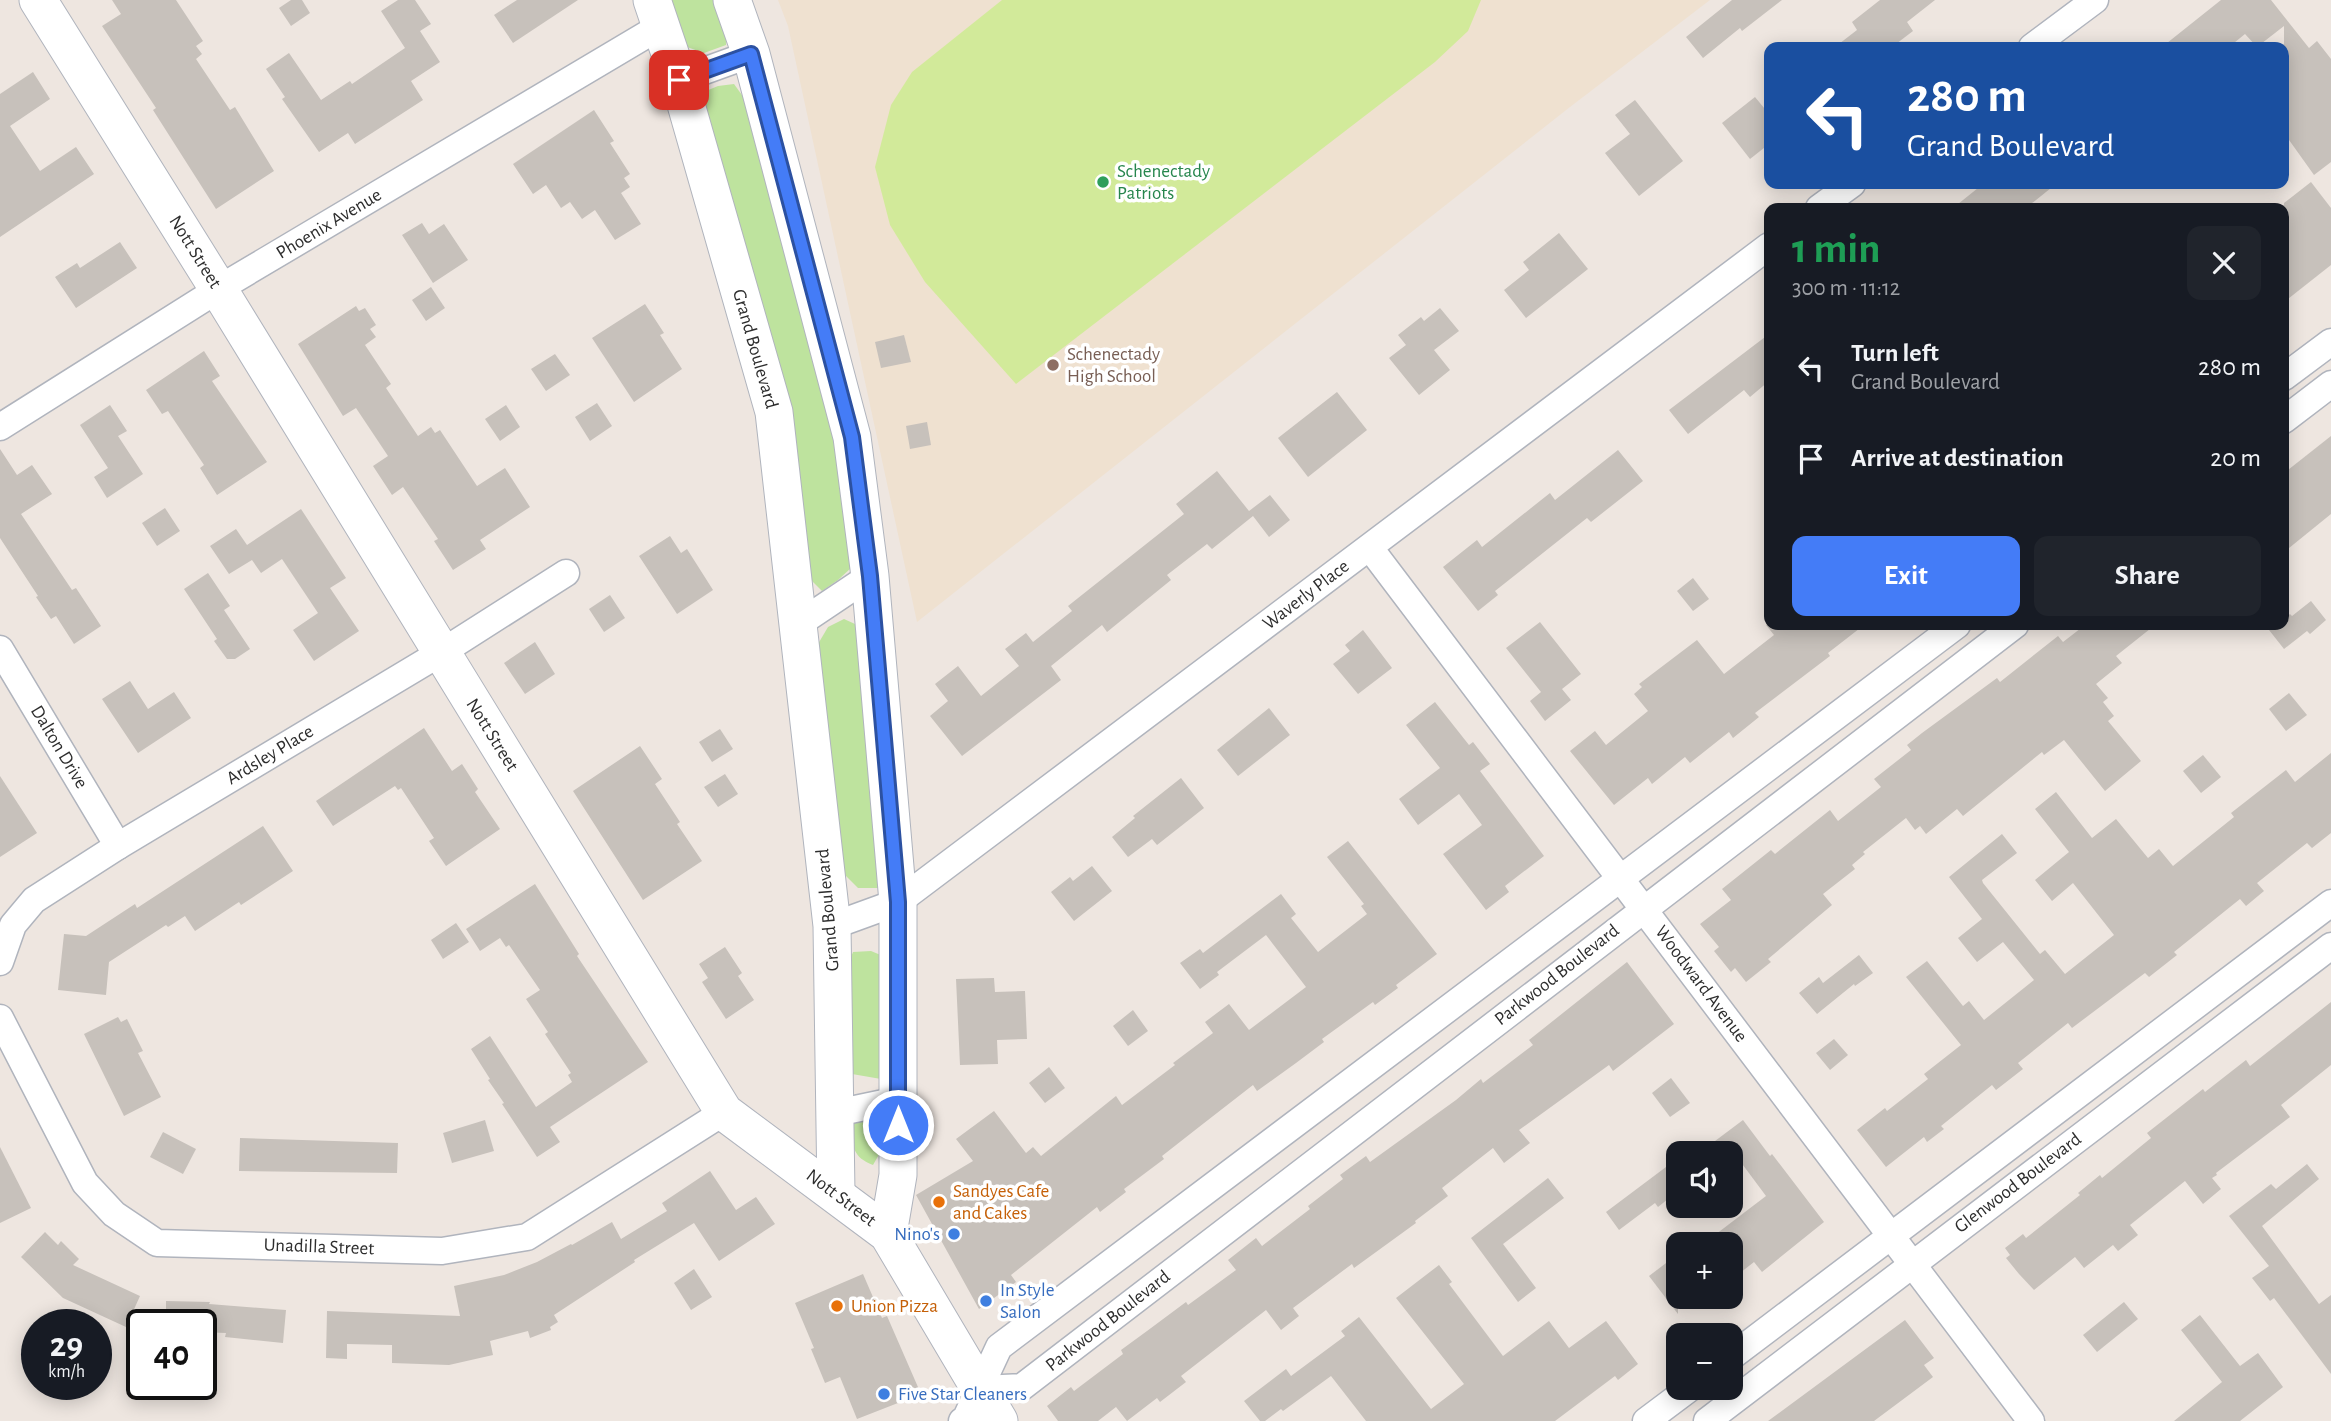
<!DOCTYPE html>
<html lang="en">
<head>
<meta charset="utf-8">
<style>
  body { margin:0; font-family:"Alegreya Sans",sans-serif; background:#20242c; color:#f1f3f6; height:100vh; display:flex; flex-direction:column; font-size:26px; white-space:nowrap }
  * { box-sizing:border-box; margin:0 }
  p { font-size:23px; color:#9ea1a6 }
  .icon { flex:none; width:38px; height:38px; fill:none; stroke:currentColor; stroke-width:2; stroke-linecap:round; stroke-linejoin:round }
  .map { position:relative; flex:1; overflow:hidden }
  .side { position:absolute; left:1764px; top:203px; width:525px; height:427px; display:flex; flex-direction:column; background:#171b24; border-radius:14px; box-shadow:0 4px 18px #0003 }
  .side>* { flex:none }
  .top-card { position:absolute; left:1764px; top:42px; width:525px; height:147px; border-radius:14px; box-shadow:0 4px 18px #0003; background:#1a4fa0; color:#fff; overflow:hidden }
  .controls { position:absolute; left:1666px; top:1141px; display:grid; gap:14px }
  .controls a { display:grid; place-items:center; width:77px; height:77px; border-radius:14px; background:#171b24; box-shadow:0 4px 18px #0003; font-size:35px }
  .speed { position:absolute; left:21px; top:1309px; display:flex; gap:14px; font-size:35px; font-weight:700; text-align:center }
  .speed>* { display:grid; place-content:center; width:91px; height:91px; border-radius:50%; background:#171b24; box-shadow:0 4px 18px #0003; line-height:1 }
  .speed small { font-size:18px; font-weight:400 }
  .speed .limit { border:4px solid #111; border-radius:10px; background:#fff; color:#111 }
  .pin { position:absolute; display:grid; place-items:center; width:60px; height:60px; color:#fff; margin:-30px; border-radius:14px; box-shadow:0 4px 10px #0006 }
  .me { position:absolute; width:77px; margin:-38px; rotate:0deg; stroke-linejoin:round; filter:drop-shadow(0 0 5px #0008) }
  .turn { display:flex; align-items:center; gap:24px; height:147px; padding:0 28px; font-size:32px }
  .turn .icon { width:91px; height:91px; stroke-width:2.5 }
  .turn b { display:block; font-size:49px; line-height:60px }
  .round { display:grid; place-items:center; flex:none; width:74px; height:74px; border-radius:14px; background:#20242c }
  .headline { display:flex; align-items:center; justify-content:space-between; height:119px; padding:0 28px }
  h1 { font-size:42px; font-weight:700; line-height:52px; color:#1e9e55 }
  .button { display:flex; gap:14px; margin-top:auto; padding:14px 28px }
  .button a { flex:1; height:80px; border-radius:14px; background:#447cf7; color:#fff; font-size:28px; font-weight:700; line-height:80px; text-align:center }
  .button a+a { background:#20242c; color:#f1f3f6 }
  ul { padding:0; list-style:none }
  li { display:flex; align-items:center; gap:21px; height:91px; padding:0 28px }
  li div { flex:1 }
  li b { display:block; font-size:26px }
  li em { font-style:normal }
  .map>svg:first-child { display:block }
  .education { fill:#efe1d0 }
  .green { fill:#bee39e }
  .pitch { fill:#d2ea9a }
  .building { fill:#c7c1bb }
  .lines { fill:none; stroke-linecap:round; stroke-linejoin:round }
  .street-casing { stroke:#b0b4bd; stroke-width:29 }
  .secondary-casing { stroke:#b0b4bd; stroke-width:39 }
  .street { stroke:#fff; stroke-width:26 }
  .secondary { stroke:#fff; stroke-width:37 }
  .route-casing { stroke:#2c51a1; stroke-width:18 }
  .route { stroke:#447cf7; stroke-width:12 }
  .leisure-dot { fill:#2e9e5b; stroke:#fff; stroke-width:2.5 }
  .education-dot { fill:#8d6e63; stroke:#fff; stroke-width:2.5 }
  .food-dot { fill:#e8710a; stroke:#fff; stroke-width:2.5 }
  .shop-dot { fill:#3f7fe0; stroke:#fff; stroke-width:2.5 }
  .labels { text-anchor:middle; dominant-baseline:central; stroke-width:7; stroke-linejoin:round; paint-order:stroke }
  .leisure-label { font-size:19px; fill:#27864d; stroke:#fff; text-anchor:start }
  .street-label { font-size:19px; fill:#2d2d2d; stroke:#fff }
  .education-label { font-size:19px; fill:#785e54; stroke:#fff; text-anchor:start }
  .food-label { font-size:19px; fill:#c56008; stroke:#fff; text-anchor:start }
  .shop-label { font-size:19px; fill:#366cbe; stroke:#fff; text-anchor:start }
</style>
</head>
<body>
<div class="map">
<svg width="2331" height="1421" viewBox="0 0 2331 1421">
  <rect width="100%" height="100%" fill="#eee6e0"/>
  <polygon class="education" points="778,0 1710,0 1570,107 917,622 788,26"/>
  <g class="green">
    <polygon points="668,0 715,0 727,32 726,45 704,53 687,47"/>
    <polygon points="734,84 747,102 842,470 851,568 838,580 822,591 802,571 703,106 706,91 718,86"/>
    <polygon points="844,619 855,624 862,642 878,888 858,888 845,875 837,841 818,644 828,627"/>
    <polygon points="871,951 883,956 881,1079 852,1074 845,972 853,952"/>
    <path d="M877,1118L883,1125L881,1151L873,1165C853,1157 853,1148 851,1128L857,1119Z"/>
  </g>
  <polygon class="pitch" points="1002,0 1481,0 1468,31 1435,62 1016,384 925,282 890,225 875,167 891,105 912,72"/>
  <g class="building">
    <polygon points="112,0 176,0 203,41 196,46 202,54 196,59 230,110 235,107 274,171 216,209 153,110 156,108 102,26 121,14"/>
    <polygon points="291,0 302,0 310,13 291,26 279,8"/>
    <polygon points="398,0 415,0 431,24 420,31 440,62 411,81 423,100 355,144 348,133 319,152 282,99 285,97 266,69 289,53 321,100 350,81 352,84 405,48 381,11"/>
    <polygon points="517,0 578,0 513,43 494,15"/>
    <polygon points="1732,0 1782,0 1742,31 1740,28 1703,58 1686,37"/>
    <polygon points="1880,0 1935,0 1907,22 1913,31 1892,47 1835,47 1857,30 1852,22"/>
    <polygon points="2221,0 2271,0 2309,48 2317,41 2331,59 2331,162 2314,175 2284,133 2284,26 2257,47 2245,34 2229,47 2162,47"/>
    <polygon points="33,72 50,99 10,126 40,171 76,147 94,174 0,237 0,94"/>
    <polygon points="1755,97 1769,114 1769,144 1750,159 1722,123"/>
    <polygon points="1635,100 1683,161 1639,196 1605,153 1630,134 1615,115"/>
    <polygon points="594,110 614,141 610,143 630,174 624,178 630,187 621,193 641,224 615,240 595,210 582,219 570,202 561,208 546,185 533,194 513,164"/>
    <polygon points="2311,182 2331,208 2331,265 2284,302 2284,203"/>
    <polygon points="1983,184 2056,184 2026,208 1953,208"/>
    <polygon points="422,223 429,234 444,224 468,260 433,283 402,235"/>
    <polygon points="1559,233 1588,269 1526,318 1504,290 1529,270 1523,262"/>
    <polygon points="120,242 137,268 76,308 55,277 77,263 80,268"/>
    <polygon points="431,287 445,308 426,321 412,300"/>
    <polygon points="645,304 664,333 660,335 682,369 634,402 592,338"/>
    <polygon points="356,306 359,311 365,308 376,325 370,329 376,337 365,345 391,384 386,388 418,436 431,427 435,433 440,430 477,486 505,468 530,507 480,540 486,549 453,570 434,541 438,539 403,487 392,495 373,466 388,456 356,408 343,416 298,344"/>
    <polygon points="1440,308 1459,331 1434,350 1450,370 1419,395 1389,358 1406,345 1398,335 1421,317 1424,321"/>
    <polygon points="1769,334 1769,381 1750,397 1744,390 1688,434 1669,410"/>
    <polygon points="904,335 911,362 881,368 875,342"/>
    <polygon points="204,351 220,376 212,381 267,462 217,495 200,468 204,465 168,411 162,414 146,390"/>
    <polygon points="555,354 570,375 546,391 531,369"/>
    <polygon points="1337,392 1367,430 1308,477 1278,438"/>
    <polygon points="597,403 612,426 590,441 575,417"/>
    <polygon points="110,405 127,431 118,436 143,474 107,498 94,477 108,468 80,425"/>
    <polygon points="506,405 520,427 500,441 485,419"/>
    <polygon points="927,422 931,445 910,449 906,426"/>
    <polygon points="2331,436 2331,514 2284,552 2284,473"/>
    <polygon points="0,449 17,475 32,465 52,494 21,514 72,590 76,588 101,626 74,644 56,616 51,619 36,597 38,596 0,538"/>
    <polygon points="1618,450 1643,481 1591,522 1587,518 1495,591 1498,595 1478,611 1443,567 1477,540 1482,547 1550,493 1555,500"/>
    <polygon points="1217,471 1249,511 1270,495 1290,520 1269,537 1253,516 1212,549 1207,544 1167,575 1171,580 1107,632 1102,625 1051,666 1061,680 962,756 930,716 948,701 935,684 958,666 981,696 1019,666 1005,649 1026,633 1033,642 1072,611 1068,606 1184,514 1176,504"/>
    <polygon points="165,508 180,531 157,546 142,523"/>
    <polygon points="301,509 346,578 330,588 359,631 314,661 293,630 318,613 282,559 261,573 252,560 229,574 210,546 236,529 247,545"/>
    <polygon points="670,536 681,553 687,549 713,590 677,614 639,556"/>
    <polygon points="208,573 230,606 224,610 250,649 235,659 227,659 214,641 217,639 184,589"/>
    <polygon points="1693,578 1709,599 1693,611 1677,591"/>
    <polygon points="610,595 625,618 604,632 589,609"/>
    <polygon points="2311,601 2326,620 2310,634 2307,631 2284,649 2269,630 2276,625 2284,625 2284,619 2290,614 2292,616"/>
    <polygon points="1540,622 1581,674 1562,689 1571,700 1545,721 1530,701 1541,692 1506,648"/>
    <polygon points="1766,625 1864,625 1828,653 1830,656 1755,713 1759,717 1733,738 1729,732 1690,763 1685,757 1652,784 1648,778 1614,805 1570,751 1595,731 1606,745 1648,711 1634,694 1642,687 1639,684 1697,640 1724,674 1774,635"/>
    <polygon points="2085,625 2155,625 2116,656 2122,663 2096,684 2108,698 2103,702 2114,716 2108,721 2141,761 2105,791 2064,740 2044,755 2042,752 1963,816 1957,809 1926,834 1920,826 1915,830 1906,818 1863,852 1865,854 1852,865 1855,869 1823,894 1832,905 1768,959 1771,962 1746,982 1735,968 1731,972 1714,951 1719,947 1700,924 1731,900 1722,889 1771,850 1775,854 1830,810 1838,821 1881,787 1874,779 1911,750 1907,745 1922,733 1997,678 2000,682 2058,636 2063,642"/>
    <polygon points="1363,630 1392,668 1358,694 1333,664 1350,651 1345,645"/>
    <polygon points="535,642 555,674 525,694 504,663"/>
    <polygon points="130,681 148,709 174,692 191,718 138,753 102,699"/>
    <polygon points="2289,693 2307,715 2286,731 2269,709"/>
    <polygon points="1435,702 1469,745 1473,742 1490,764 1480,771 1544,856 1505,886 1509,892 1486,910 1443,854 1482,825 1459,794 1418,825 1399,799 1440,768 1406,725"/>
    <polygon points="1269,708 1290,735 1238,776 1217,750"/>
    <polygon points="424,728 452,771 462,764 478,789 475,792 500,829 446,866 429,841 434,838 401,788 398,790 395,786 333,826 316,801"/>
    <polygon points="720,729 733,749 712,762 699,742"/>
    <polygon points="640,746 662,779 655,784 680,822 677,824 702,861 643,900 573,791"/>
    <polygon points="2331,753 2331,833 2312,848 2307,843 2257,883 2264,891 2246,906 2240,899 2174,952 2177,955 2149,977 2145,973 2072,1028 2068,1023 2018,1063 2023,1069 1996,1090 1992,1085 1941,1126 1944,1129 1927,1142 1924,1137 1886,1167 1857,1130 1885,1108 1887,1111 1928,1079 1924,1074 1961,1045 1906,977 1927,961 1963,1006 1969,1001 1984,1020 2034,980 2003,942 1977,962 1958,938 1982,919 1949,877 2002,834 2017,853 1982,880 1983,883 2040,954 2045,950 2065,974 2114,935 2073,883 2052,901 2035,880 2069,852 2035,809 2056,792 2092,838 2116,819 2148,858 2159,849 2173,866 2234,817 2231,813 2286,770 2295,782"/>
    <polygon points="2203,755 2221,777 2201,793 2183,771"/>
    <polygon points="725,774 738,794 718,807 704,787"/>
    <polygon points="0,776 37,833 0,857"/>
    <polygon points="1181,778 1204,808 1157,845 1152,839 1128,857 1112,837 1135,818 1133,816"/>
    <polygon points="263,826 293,871 241,905 239,902 195,931 185,916 168,927 166,925 109,962 106,995 58,990 64,934 86,936 135,904 137,908"/>
    <polygon points="1348,841 1437,954 1396,985 1398,988 1375,1005 1373,1002 1322,1039 1324,1042 1296,1063 1257,1091 1253,1085 1199,1127 1162,1156 1164,1159 1124,1189 1126,1192 1100,1212 1097,1207 1011,1275 1016,1282 979,1309 916,1195 973,1161 956,1139 994,1111 1026,1153 1033,1147 1041,1156 1116,1096 1122,1105 1175,1065 1173,1063 1213,1033 1205,1022 1229,1004 1249,1030 1306,987 1266,935 1217,972 1219,975 1200,989 1180,963 1200,949 1203,953 1281,894 1296,914 1291,918 1318,952 1367,914 1361,906 1364,904 1327,857"/>
    <polygon points="1092,866 1112,891 1074,921 1051,892 1070,877 1073,881"/>
    <polygon points="535,884 579,954 577,956 648,1062 550,1127 560,1142 537,1157 502,1104 504,1103 488,1080 490,1079 471,1049 490,1036 536,1107 572,1082 568,1075 571,1073 545,1034 548,1032 526,999 540,990 509,945 506,947 500,938 480,951 466,929"/>
    <polygon points="456,923 469,942 443,959 431,940"/>
    <polygon points="725,947 742,973 738,976 754,1000 726,1019 702,982 708,978 699,964"/>
    <polygon points="1859,955 1873,973 1855,986 1854,984 1817,1014 1799,993 1819,977 1823,983"/>
    <polygon points="1627,962 1674,1024 1613,1071 1609,1065 1519,1130 1530,1143 1504,1163 1493,1148 1442,1188 1448,1196 1415,1221 1416,1223 1354,1268 1352,1264 1293,1308 1299,1316 1281,1330 1266,1310 1181,1376 1186,1382 1160,1402 1157,1398 1127,1421 1116,1407 1098,1421 1058,1421 1047,1406 1071,1387 1074,1391 1123,1354 1121,1350 1147,1331 1186,1302 1188,1305 1236,1270 1228,1260 1256,1238 1262,1246 1310,1209 1308,1206 1343,1179 1340,1175 1366,1156 1370,1162 1456,1100 1481,1079 1483,1083 1533,1045 1529,1040"/>
    <polygon points="994,978 995,992 1025,991 1027,1039 997,1040 998,1064 960,1065 956,979"/>
    <polygon points="2331,1002 2331,1065 2281,1105 2290,1117 2216,1173 2217,1175 2212,1178 2221,1189 2203,1204 2185,1181 2130,1225 2138,1235 2118,1251 2113,1245 2084,1268 2075,1257 2034,1290 2019,1274 2006,1258 2010,1255 2005,1248 2023,1234 2026,1238 2080,1195 2078,1193 2100,1175 2102,1178 2151,1138 2147,1133 2203,1089 2205,1092 2246,1060 2250,1066"/>
    <polygon points="1133,1010 1148,1031 1128,1046 1113,1026"/>
    <polygon points="118,1017 121,1022 127,1019 143,1051 138,1053 161,1097 124,1116 84,1034"/>
    <polygon points="1834,1039 1848,1055 1830,1070 1816,1053"/>
    <polygon points="1049,1067 1065,1088 1045,1103 1029,1083"/>
    <polygon points="1671,1078 1690,1103 1670,1117 1652,1093"/>
    <polygon points="485,1120 494,1151 452,1163 443,1133"/>
    <polygon points="1743,1120 1770,1156 1772,1154 1824,1222 1762,1272 1754,1262 1731,1280 1731,1244 1703,1244 1766,1196 1734,1153 1699,1153"/>
    <polygon points="163,1132 196,1149 183,1174 150,1157"/>
    <polygon points="240,1138 398,1143 397,1173 239,1171"/>
    <polygon points="0,1147 31,1208 0,1223"/>
    <polygon points="1678,1158 1678,1191 1658,1207 1655,1203 1619,1230 1606,1212"/>
    <polygon points="2307,1164 2319,1179 2262,1226 2319,1304 2331,1295 2331,1374 2274,1298 2270,1301 2252,1278 2269,1266 2229,1216 2271,1184 2276,1189"/>
    <polygon points="710,1171 736,1210 756,1197 775,1224 719,1261 694,1223 634,1260 635,1262 554,1315 558,1322 550,1327 551,1330 530,1338 528,1331 490,1341 493,1355 449,1365 392,1363 392,1345 347,1344 347,1359 326,1358 327,1311 460,1316 454,1286 504,1275 537,1262 571,1244 572,1245 612,1222 621,1239 667,1211 662,1203"/>
    <polygon points="1548,1178 1564,1198 1503,1244 1536,1288 1518,1302 1471,1238"/>
    <polygon points="45,1232 58,1245 61,1241 79,1259 73,1265 140,1296 126,1327 63,1298 21,1257"/>
    <polygon points="1678,1254 1678,1314 1649,1276"/>
    <polygon points="1439,1265 1452,1282 1449,1284 1503,1356 1549,1321 1569,1348 1606,1321 1638,1364 1618,1380 1615,1376 1555,1421 1366,1421 1331,1376 1283,1411 1281,1409 1265,1421 1260,1421 1244,1401 1286,1369 1291,1376 1345,1336 1341,1331 1359,1317 1431,1409 1464,1384 1396,1298"/>
    <polygon points="694,1269 712,1297 691,1310 674,1283"/>
    <polygon points="863,1274 882,1318 887,1316 921,1394 857,1419 840,1377 825,1383 811,1349 814,1348 795,1303"/>
    <polygon points="166,1301 210,1302 209,1304 286,1310 283,1343 225,1337 226,1333 201,1332 201,1325 166,1325"/>
    <polygon points="2124,1302 2138,1319 2097,1352 2083,1335"/>
    <polygon points="2200,1315 2240,1366 2258,1353 2283,1387 2240,1421 2174,1421 2222,1382 2181,1330"/>
    <polygon points="1905,1320 1934,1358 1924,1365 1933,1377 1874,1421 1768,1421"/>
  </g>
  <g class="lines">
    <g class="street-casing">
      <g id="street">
        <polyline points="2032,47 2095,0"/>
        <polyline points="679,80 751,54"/>
        <polyline points="1819,208 1852,184"/>
        <polyline points="2284,377 2331,342"/>
        <polyline points="2284,420 2331,384"/>
        <polyline points="0,427 230,282 661,26"/>
        <polyline points="1370,548 2031,1421"/>
        <polyline points="797,625 870,576"/>
        <polyline points="0,649 118,846"/>
        <polyline points="832,926 898,902 1769,246"/>
        <polyline points="0,962 13,925 34,900 118,846 442,652 566,573"/>
        <polyline points="0,1018 85,1183 114,1214 157,1243 442,1251 527,1237 724,1112"/>
        <polyline points="836,1113 898,1100"/>
        <polyline points="1731,1357 2331,903"/>
        <polyline points="981,1389 1022,1387 2015,625"/>
        <polyline points="962,1421 965,1420 999,1347 1957,625"/>
        <polyline points="1646,1421 1690,1388"/>
        <polyline points="1707,1421 2331,946"/>
      </g>
    </g>
    <g class="secondary-casing">
      <g id="secondary">
        <polyline points="38,0 219,290 724,1112 888,1234 999,1421"/>
        <polyline points="652,0 679,80 774,412 832,926 836,1193"/>
        <polyline points="732,0 751,54 852,437 870,576 898,902 898,1175 888,1234"/>
      </g>
    </g>
    <use href="#street" class="street"/>
    <use href="#secondary" class="secondary"/>
  </g>
  <g class="lines">
    <g class="route-casing">
      <polyline id="route" points="679,80 751,54 852,437 870,576 898,902 898,1125"/>
    </g>
    <use href="#route" class="route"/>
  </g>
  <circle class="leisure-dot" cx="1103" cy="182" r="7"/>
  <circle class="education-dot" cx="1053" cy="365" r="7"/>
  <g class="food-dot">
    <circle cx="939" cy="1202" r="7"/>
    <circle cx="837" cy="1306" r="7"/>
  </g>
  <g class="shop-dot">
    <circle cx="954" cy="1234" r="7"/>
    <circle cx="986" cy="1301" r="7"/>
    <circle cx="884" cy="1394" r="7"/>
  </g>
  <g class="labels">
    <g class="leisure-label">
      <text x="1117" y="171">Schenectady<tspan x="1117" dy="22">Patriots</tspan></text>
    </g>
    <g class="street-label">
      <text transform="translate(329 224) rotate(-31)">Phoenix Avenue</text>
      <text transform="translate(195 252) rotate(58)">Nott Street</text>
      <text transform="translate(755 349) rotate(74)">Grand Boulevard</text>
      <text transform="translate(1306 595) rotate(-37)">Waverly Place</text>
      <text transform="translate(492 735) rotate(58)">Nott Street</text>
      <text transform="translate(59 747) rotate(59)">Dalton Drive</text>
      <text transform="translate(270 755) rotate(-31)">Ardsley Place</text>
      <text transform="translate(828 910) rotate(-95)">Grand Boulevard</text>
      <text transform="translate(1557 975) rotate(-38)">Parkwood Boulevard</text>
      <text transform="translate(1701 984) rotate(53)">Woodward Avenue</text>
      <text transform="translate(2018 1183) rotate(-37)">Glenwood Boulevard</text>
      <text transform="translate(841 1198) rotate(37)">Nott Street</text>
      <text transform="translate(319 1247) rotate(2)">Unadilla Street</text>
      <text transform="translate(1108 1321) rotate(-38)">Parkwood Boulevard</text>
    </g>
    <g class="education-label">
      <text x="1067" y="354">Schenectady<tspan x="1067" dy="22">High School</tspan></text>
    </g>
    <g class="food-label">
      <text x="953" y="1191">Sandyes Cafe<tspan x="953" dy="22">and Cakes</tspan></text>
      <text x="851" y="1306">Union Pizza</text>
    </g>
    <g class="shop-label">
      <text x="940" y="1234" text-anchor="end">Nino's</text>
      <text x="1000" y="1290">In Style<tspan x="1000" dy="22">Salon</tspan></text>
      <text x="898" y="1394">Five Star Cleaners</text>
    </g>
  </g>
</svg>
<div class="controls">
<a><svg class="icon" aria-label="sound" viewBox="0 0 24 24"><path d="M4 9h4l5-4v14l-5-4H4zM17 9q2 3 0 6"/></svg></a>
<a>+</a>
<a>−</a>
</div>
<div class="speed"><div>29<small>km/h</small></div><div class="limit">40</div></div>
<div class="pin" style="left:679px;top:80px;background:#d93025"><svg class="icon" aria-label="arrive" viewBox="0 0 24 24"><path d="M6 21V4h12l-3 4 3 4H6"/></svg></div>
<svg class="me" style="left:898px;top:1125px" viewBox="-20 -20 40 40"><circle r="17" fill="#447cf7" stroke="#fff" stroke-width="3"/><path d="M0-11L8 9 0 5-8 9z" fill="#fff"/></svg>
<div class="top-card">
<div class="turn"><svg class="icon" aria-label="left" viewBox="0 0 24 24"><path d="M17 20v-9H6M10 6l-5 5 5 5"/></svg><div><b>280 m</b>Grand Boulevard</div></div>
</div>
<section class="side">
<div class="headline"><div><h1>1 min</h1><p>300 m · 11:12</p></div><a class="round"><svg class="icon" aria-label="close" viewBox="0 0 24 24"><path d="M6 6l12 12M18 6L6 18"/></svg></a></div>
<ul>
<li><svg class="icon" aria-label="left" viewBox="0 0 24 24"><path d="M17 20v-9H6M10 6l-5 5 5 5"/></svg><div><b>Turn left</b><p>Grand Boulevard</p></div><em>280 m</em></li>
<li><svg class="icon" aria-label="arrive" viewBox="0 0 24 24"><path d="M6 21V4h12l-3 4 3 4H6"/></svg><div><b>Arrive at destination</b></div><em>20 m</em></li>
</ul>
<div class="button"><a>Exit</a><a>Share</a></div>
</section>
</div>
</body>
</html>
